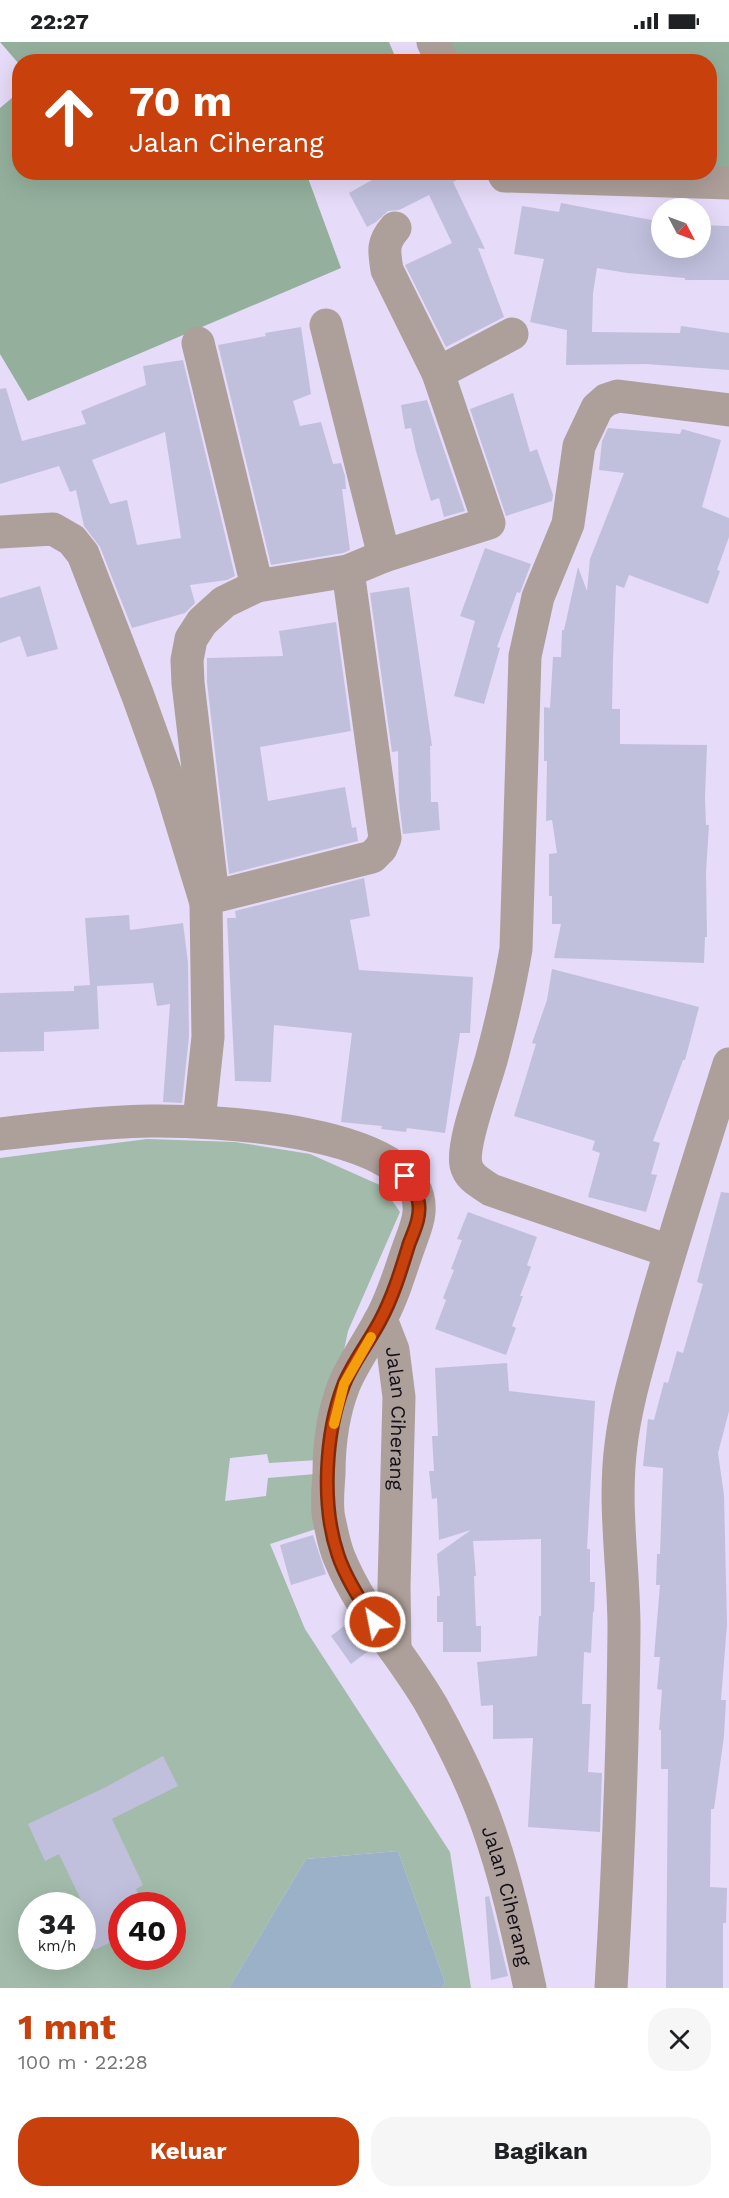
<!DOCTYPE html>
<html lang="id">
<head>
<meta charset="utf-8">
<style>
  body { margin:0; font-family:"Work Sans",sans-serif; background:#f6f6f6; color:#202124; height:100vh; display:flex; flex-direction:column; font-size:22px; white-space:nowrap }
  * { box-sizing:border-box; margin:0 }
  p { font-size:20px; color:#757577 }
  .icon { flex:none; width:33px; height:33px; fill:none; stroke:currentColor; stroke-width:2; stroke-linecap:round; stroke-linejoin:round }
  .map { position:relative; height:1946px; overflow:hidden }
  .sheet { display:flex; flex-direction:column; background:#fff; flex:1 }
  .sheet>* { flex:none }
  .top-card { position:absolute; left:12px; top:12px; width:705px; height:126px; border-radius:24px; box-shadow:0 6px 24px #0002; background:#c8400b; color:#fff; overflow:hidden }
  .needle { width:39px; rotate:131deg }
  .tools { position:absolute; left:651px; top:156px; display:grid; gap:12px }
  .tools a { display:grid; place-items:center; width:60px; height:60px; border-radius:50%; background:#fff; box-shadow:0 6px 24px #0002; font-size:30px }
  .speed { position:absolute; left:18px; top:1850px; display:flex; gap:12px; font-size:30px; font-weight:700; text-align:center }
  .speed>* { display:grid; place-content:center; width:78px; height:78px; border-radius:50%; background:#fff; box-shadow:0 6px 24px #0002; line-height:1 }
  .speed small { font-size:15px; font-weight:400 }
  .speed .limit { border:9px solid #d22; background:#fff; color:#111 }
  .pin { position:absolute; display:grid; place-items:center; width:51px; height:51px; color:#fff; margin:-26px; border-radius:12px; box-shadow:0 3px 9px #0006 }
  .me { position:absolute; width:66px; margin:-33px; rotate:327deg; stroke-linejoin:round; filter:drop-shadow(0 0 4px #0008) }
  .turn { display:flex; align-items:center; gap:21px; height:126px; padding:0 18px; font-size:27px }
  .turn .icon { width:78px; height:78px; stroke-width:2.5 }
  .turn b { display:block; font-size:42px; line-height:51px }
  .round { display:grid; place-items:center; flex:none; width:63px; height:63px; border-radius:24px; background:#f6f6f6 }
  .head { display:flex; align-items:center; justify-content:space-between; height:102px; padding:0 18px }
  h1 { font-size:36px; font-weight:700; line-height:45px; color:#c8400b }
  .button { display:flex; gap:12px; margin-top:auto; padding:12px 18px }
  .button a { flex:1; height:69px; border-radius:24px; background:#c8400b; color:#fff; font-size:24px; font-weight:700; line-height:69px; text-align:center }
  .button a+a { background:#f6f6f6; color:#202124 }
  .status { display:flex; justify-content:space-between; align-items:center; height:42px; padding:0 30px; background:#fff; direction:ltr }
  .status svg { height:16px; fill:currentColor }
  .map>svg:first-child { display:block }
  .green { fill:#a2bbaa; fill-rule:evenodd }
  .forest { fill:#94b09d }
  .water { fill:#9bb1c7 }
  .building { fill:#c0c0dd; fill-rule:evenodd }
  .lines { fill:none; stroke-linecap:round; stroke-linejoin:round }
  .minor { stroke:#ad9f9a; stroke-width:33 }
  .route-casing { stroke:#822a07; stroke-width:15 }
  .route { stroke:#c8400b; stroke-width:10 }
  .slow { stroke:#f59e0b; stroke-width:10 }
  .labels { text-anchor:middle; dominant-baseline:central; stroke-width:6; stroke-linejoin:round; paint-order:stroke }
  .street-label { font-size:20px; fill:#130f19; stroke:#fff }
</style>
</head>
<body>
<div class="status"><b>22:27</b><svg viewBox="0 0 49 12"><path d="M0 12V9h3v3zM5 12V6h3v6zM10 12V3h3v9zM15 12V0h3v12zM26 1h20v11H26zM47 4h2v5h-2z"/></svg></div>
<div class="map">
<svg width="729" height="1946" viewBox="0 0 729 1946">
  <rect width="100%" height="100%" fill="#e6dbf8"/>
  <path class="green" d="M147,1097L235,1100L310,1112L382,1144L400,1170L348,1289L334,1356L318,1418L269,1421L267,1412L230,1416L225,1459L266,1454L268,1436L316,1432L319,1486L270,1502L305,1587L450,1810L471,1946H442L445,1940L398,1809L306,1817L229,1946H0V1116ZM32,1863H82V1914H32ZM122,1863H172V1914H122Z"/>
  <g class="forest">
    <polygon points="0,0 389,0 397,19 20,20 19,22"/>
    <polygon points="433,0 729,0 729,141 710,130 710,20 443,19"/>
    <polygon points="19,50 20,130 316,131 308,136 341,226 28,359 0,312 0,66"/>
  </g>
  <polygon class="water" points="398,1809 445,1940 442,1946 229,1946 306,1817"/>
  <g class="building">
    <polygon points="386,130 472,130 453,140 485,207 478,206 504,275 446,305 405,223 452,201 429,153 399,168 388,169 376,180 367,185 349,151"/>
    <polygon points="561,161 662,180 662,206 700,206 700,183 729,184 729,238 685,238 685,236 627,231 597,226 593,251 592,290 680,291 681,284 729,291 729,328 646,322 566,323 567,288 530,280 544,217 514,212 522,164 559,170"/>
    <polygon points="301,285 311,352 293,359 300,384 321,380 333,422 341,421 345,434 346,447 342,447 350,508 343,511 271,523 218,303 266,294 265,291"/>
    <path d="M183,318L235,534L227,538L190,543L195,561L185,571L132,586L100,505L84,484L76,448L70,450L59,424L0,442V347L6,346L22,399L86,382L81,369L146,343L143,324ZM165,390L181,496L137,503L127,458L110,462L92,418Z"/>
    <polygon points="513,351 530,410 537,407 553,453 552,459 506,474 470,367"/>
    <polygon points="427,358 465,469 444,475 439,456 431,459 416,409 411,386 405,387 401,363"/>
    <polygon points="608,386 680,392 682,387 721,398 702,465 729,476 729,495 717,528 720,529 708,562 629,533 624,546 616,543 613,617 612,667 620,667 620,702 707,703 705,756 706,783 709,783 706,830 707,895 705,895 704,921 554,916 561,882 552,882 552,854 549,854 549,812 557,811 552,778 546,779 547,719 544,719 544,665 550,666 553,615 561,615 562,588 564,588 578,525 587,549 590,517 624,431 599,428 602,399"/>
    <polygon points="485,506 531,522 520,551 517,550 497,605 500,606 484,662 454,654 475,579 460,574"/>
    <polygon points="40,544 58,607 27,615 20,594 0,601 0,556"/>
    <polygon points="409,545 432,704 430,704 431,760 438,760 440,788 403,792 399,759 398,709 392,710 370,551"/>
    <polygon points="336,580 351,689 260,705 268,759 345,745 352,786 356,785 358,799 229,832 207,640 207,616 283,614 279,589"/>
    <polygon points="364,836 370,874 350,878 359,928 473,935 470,991 460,991 445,1091 407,1086 406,1090 381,1087 382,1084 341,1080 352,991 274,983 271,1040 235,1039 227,876 236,876 235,869"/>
    <polygon points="129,873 130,888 183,881 188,921 189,994 182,1061 163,1060 170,962 157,964 153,941 97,944 99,987 44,990 44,1009 0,1010 0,951 74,949 74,944 90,943 85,876"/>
    <polygon points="552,927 699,965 685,1018 683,1018 653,1099 660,1101 651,1132 657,1133 646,1170 588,1155 600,1111 592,1108 595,1099 514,1074 536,1002 532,1001 547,958"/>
    <polygon points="721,1150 729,1151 729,1369 718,1411 724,1453 727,1582 721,1658 726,1658 724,1694 714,1767 711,1767 710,1845 727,1846 726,1881 723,1881 723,1946 666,1946 668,1727 661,1727 661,1688 659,1688 662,1648 657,1647 660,1615 654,1615 660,1543 656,1543 657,1512 660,1512 663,1426 643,1424 648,1377 654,1378 664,1340 668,1341 677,1309 683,1311 703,1242 697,1240"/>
    <polygon points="468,1170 537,1195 527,1223 531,1225 520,1254 523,1254 512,1284 516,1286 506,1313 435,1287 446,1258 443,1256 454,1228 451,1227 462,1198 457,1197"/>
    <polygon points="507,1321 509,1349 595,1359 587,1507 590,1507 590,1540 595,1540 594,1570 593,1570 591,1611 584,1610 582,1662 591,1662 588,1730 602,1731 600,1790 528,1785 533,1696 493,1697 493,1663 481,1664 477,1620 537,1614 539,1574 541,1574 541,1497 473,1499 476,1534 474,1534 476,1584 481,1584 481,1610 443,1610 443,1580 437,1580 437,1554 440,1554 437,1512 471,1488 439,1498 437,1456 432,1457 429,1429 434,1429 432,1394 438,1394 435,1326"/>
    <polygon points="313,1493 326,1532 291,1543 280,1503"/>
    <polygon points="352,1578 371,1607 351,1622 331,1594"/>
    <polygon points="163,1714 178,1744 112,1777 143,1843 136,1847 143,1863 122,1863 122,1895 94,1908 82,1883 82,1860 59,1812 45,1819 28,1782 106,1745"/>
    <polygon points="489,1854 508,1934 491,1938 485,1855"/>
  </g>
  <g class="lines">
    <g class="minor">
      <polyline points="433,0 443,20"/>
      <polyline points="503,130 505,134 729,141"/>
      <polyline points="326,283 384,514"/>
      <polyline points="198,301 257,544"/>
      <polyline points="438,331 512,292"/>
      <polyline points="0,490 53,487 72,498 83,512 138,654 170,743 206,861 208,995 199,1079"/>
      <path d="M213,855L188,641L187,618L191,597L202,580L224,560L257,544L348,529L384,514L489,481L438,331L387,228C384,209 382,201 395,186"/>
      <polyline points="206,861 213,855 372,815 381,806 385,796 348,529"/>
      <path id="s1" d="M0,1092C50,1086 99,1080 149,1079C204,1078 426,1086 419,1170C418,1183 412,1195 408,1207C399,1232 392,1258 379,1280C368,1301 353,1321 344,1343C333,1371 329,1402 329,1432C328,1447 326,1463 329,1477C332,1490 334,1503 339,1515C361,1570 403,1613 432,1664C453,1702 473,1742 487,1782C506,1835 518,1891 530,1946"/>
      <path d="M669,1209L491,1148C481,1141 469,1136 466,1123C461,1100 487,1037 493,1011C502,977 510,942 516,907L525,614L538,555L568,482L579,404L597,366L606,358L618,354L729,368"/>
      <path id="s2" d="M381,1277L393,1308L399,1355L394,1544L395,1608"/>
      <path d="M611,1946C618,1827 623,1707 624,1587C624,1526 613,1464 621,1403C626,1361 639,1320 650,1279C674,1193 702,1108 729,1022"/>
    </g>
  </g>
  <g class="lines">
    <g class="route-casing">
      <path id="route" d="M375,1580C361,1560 346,1537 338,1513C321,1463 325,1391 344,1342C353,1320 369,1300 380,1279C393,1255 401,1228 409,1202C414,1189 422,1173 418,1158C416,1149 410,1142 405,1134"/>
    </g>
    <use href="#route" class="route"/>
    <polyline class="slow" points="334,1382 344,1342 371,1295"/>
  </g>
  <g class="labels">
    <g class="street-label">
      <text stroke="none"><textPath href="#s2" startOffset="102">Jalan Ciherang</textPath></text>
      <text stroke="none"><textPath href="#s1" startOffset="1202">Jalan Ciherang</textPath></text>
    </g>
  </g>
</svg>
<div class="tools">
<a><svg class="needle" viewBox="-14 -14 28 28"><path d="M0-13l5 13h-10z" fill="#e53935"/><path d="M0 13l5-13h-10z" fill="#757577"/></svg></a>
</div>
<div class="speed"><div>34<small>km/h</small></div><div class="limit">40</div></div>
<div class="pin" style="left:405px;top:1134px;background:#d93025"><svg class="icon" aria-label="arrive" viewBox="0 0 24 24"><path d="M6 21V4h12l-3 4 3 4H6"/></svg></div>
<svg class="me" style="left:375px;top:1580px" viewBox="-20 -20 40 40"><circle r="17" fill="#c8400b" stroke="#fff" stroke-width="3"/><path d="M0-11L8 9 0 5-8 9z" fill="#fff"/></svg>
<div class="top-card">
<div class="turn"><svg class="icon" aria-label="ahead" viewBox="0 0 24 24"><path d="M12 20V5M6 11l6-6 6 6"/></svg><div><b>70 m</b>Jalan Ciherang</div></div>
</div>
</div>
<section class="sheet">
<div class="head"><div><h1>1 mnt</h1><p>100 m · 22:28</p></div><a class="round"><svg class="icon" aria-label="close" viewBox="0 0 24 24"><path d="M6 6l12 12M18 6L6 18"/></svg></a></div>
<div class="button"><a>Keluar</a><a>Bagikan</a></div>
</section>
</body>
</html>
